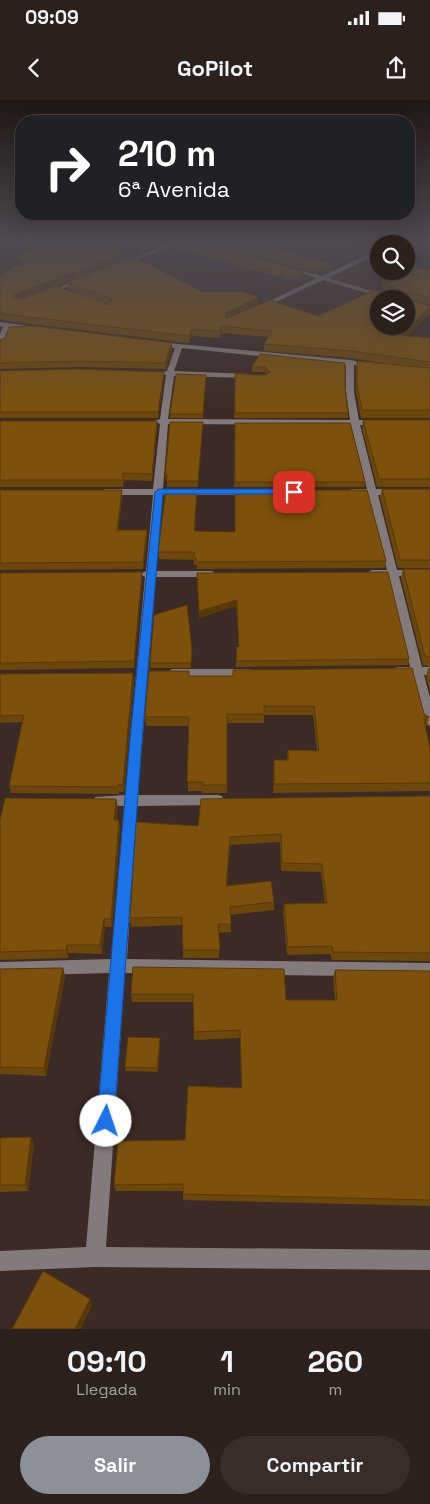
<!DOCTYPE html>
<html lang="es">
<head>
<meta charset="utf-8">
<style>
  body { margin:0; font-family:"Space Grotesk",sans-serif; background:#382d29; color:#f1f3f6; height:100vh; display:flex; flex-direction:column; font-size:19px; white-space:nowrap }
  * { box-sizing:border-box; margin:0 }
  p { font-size:16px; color:#a6a3a3 }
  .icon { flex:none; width:28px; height:28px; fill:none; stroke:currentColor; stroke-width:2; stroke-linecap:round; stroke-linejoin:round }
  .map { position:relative; height:1229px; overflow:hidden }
  .panel { display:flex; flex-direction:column; background:#2c201c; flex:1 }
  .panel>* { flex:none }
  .guide { position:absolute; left:15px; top:15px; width:400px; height:105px; border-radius:20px; box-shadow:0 5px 20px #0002,0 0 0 1px #483e3b; background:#202124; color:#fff; overflow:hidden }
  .fabs { position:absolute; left:370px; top:135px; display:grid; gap:10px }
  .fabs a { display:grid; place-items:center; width:45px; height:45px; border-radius:50%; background:#2c201c; box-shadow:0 5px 20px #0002,0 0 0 1px #483e3b; font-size:25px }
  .pin { position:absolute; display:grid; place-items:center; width:42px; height:42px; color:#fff; margin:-21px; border-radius:10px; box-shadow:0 2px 8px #0006 }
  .me { position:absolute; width:55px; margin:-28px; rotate:4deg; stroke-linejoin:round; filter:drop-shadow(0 0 4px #0008) }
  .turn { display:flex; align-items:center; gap:18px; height:105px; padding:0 20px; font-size:22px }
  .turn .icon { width:65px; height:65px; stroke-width:2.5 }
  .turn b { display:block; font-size:35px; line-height:42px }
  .eta { display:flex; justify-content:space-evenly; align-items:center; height:85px; text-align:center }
  .eta b { font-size:30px; font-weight:700; line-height:35px }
  .cta { display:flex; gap:10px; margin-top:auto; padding:10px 20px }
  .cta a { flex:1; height:58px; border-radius:30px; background:#8c9099; color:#fff; font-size:20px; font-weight:700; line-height:58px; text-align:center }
  .cta a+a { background:#382d29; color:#f1f3f6 }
  .status { display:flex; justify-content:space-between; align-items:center; height:35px; padding:0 25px; background:#2c201c; direction:ltr }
  .status svg { height:14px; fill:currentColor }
  header { display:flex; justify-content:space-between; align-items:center; height:65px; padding:0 20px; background:#2c201c; font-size:22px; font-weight:700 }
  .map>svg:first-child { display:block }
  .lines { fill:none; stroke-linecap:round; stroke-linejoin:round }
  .minor { fill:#837a7b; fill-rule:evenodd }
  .wall { fill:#6c460a }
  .shaded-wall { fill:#583908 }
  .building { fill:#7d510c; stroke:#583908; fill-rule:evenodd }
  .route { fill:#1a73e8; stroke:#114b97 }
</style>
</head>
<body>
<div class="status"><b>09:09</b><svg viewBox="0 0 49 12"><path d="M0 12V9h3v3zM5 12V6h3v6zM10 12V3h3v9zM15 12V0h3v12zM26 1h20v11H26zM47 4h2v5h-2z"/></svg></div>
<header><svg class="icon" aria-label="back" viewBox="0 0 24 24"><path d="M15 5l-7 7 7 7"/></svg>GoPilot<svg class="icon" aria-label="share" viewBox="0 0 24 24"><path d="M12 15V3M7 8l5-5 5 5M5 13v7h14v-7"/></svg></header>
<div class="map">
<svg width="430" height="1229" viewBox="0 0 430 1229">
  <rect width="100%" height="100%" fill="#3b2a25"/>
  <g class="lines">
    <g class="minor">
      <polygon points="173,143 180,143 123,165 118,164"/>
      <polygon points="379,149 379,153 328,178 399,199 388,199 323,180 261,209 256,208 317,178 279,167 279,165 322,176"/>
      <polygon points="82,178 87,179 49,194 44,193"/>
      <polygon points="0,222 35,227 39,229 35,231 10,227 4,243 0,245 0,234 3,227 0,226"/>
      <path d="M168,243L350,260L377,265L373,267L354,265V292L359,320H380L384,323L380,326L360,325L376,389H430V395H378L397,470H430V476H399L422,567H430V575H424L430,598V626L424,622L412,575H397L391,571L397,567H410L388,476H372L367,473L372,470H387L368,395H352L347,392L352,389H367L351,325L168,324L163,389H250L255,392L250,395H162L156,471H212L217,474L212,477H156L138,695H217L222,696L224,700L222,704L217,705L137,706L127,859L430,863V877L125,873L106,1147L430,1150V1170L95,1167L0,1171V1151L86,1147L109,873L0,876V862L111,859L124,706L95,705L93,701L95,697L125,695L145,477L140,474L146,471L153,395H105L100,392L105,389H153L160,324L153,321L160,319L166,275L160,273L167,271L175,248L168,247ZM182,248L346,265V292L350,320L168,319L174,276L251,278L255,276L251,274L174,271Z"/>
      <polygon points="172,569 250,569 256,573 250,577 168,576 166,573"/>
    </g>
  </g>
  <g class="wall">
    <polygon points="154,143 173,143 163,145"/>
    <polygon points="208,143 324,143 279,149 331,168 317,173"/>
    <polygon points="173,144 304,172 304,176 292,180 173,148"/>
    <polygon points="19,154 126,159 37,193 95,200 68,189 67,182 203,192 259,197 259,204 241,213 318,216 384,192 384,189 382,188 383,181 430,171 430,205 406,199 430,213 407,236 430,239 430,318 361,318 356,292 356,268 357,261 395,265 351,258 264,251 264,244 268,237 222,233 219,238 192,236 189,243 6,221 0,219 0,176 27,163 20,160"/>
    <polygon points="0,240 172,250 166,269 80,267 0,269"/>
    <polygon points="260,254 345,287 348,313 348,318 234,318 235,274 264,275 266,274 265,272 252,272 252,267"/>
    <polygon points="0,271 164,278 158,318 0,318"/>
    <polygon points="206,275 203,318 170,318 170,314"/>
    <polygon points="363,320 430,320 430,387 377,387 362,328"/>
    <polygon points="0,321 157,321 157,328 152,381 124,380 123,387 0,387"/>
    <polygon points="203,322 198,387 167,387 167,381 166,381 165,375"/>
    <polygon points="235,323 365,382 365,387 234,387"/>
    <polygon points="382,389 430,389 430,468 398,468 380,397"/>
    <polygon points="0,390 122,397 118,430 147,430 147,437 143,469 0,470"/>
    <polygon points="197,397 195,431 386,461 385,468 197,469 197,465 194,465 194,460 159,459 158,452"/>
    <polygon points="403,469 430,469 430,567 423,565 401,478"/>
    <polygon points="0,473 142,479 134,568 0,570"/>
    <polygon points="197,473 409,559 408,565 236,567 236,547 239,547 236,506 199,518"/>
    <polygon points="192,549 191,568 150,568 150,563"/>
    <polygon points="428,568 430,568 430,591 426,577"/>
    <polygon points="0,574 134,580 124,692 119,692 119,694 11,693 9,686 22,622 0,623"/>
    <polygon points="190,576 424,614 429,617 427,626 425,626 430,648 430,691 273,693 274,660 287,660 288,650 317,651 313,615 264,615 264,623 227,623 227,693 202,693 202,691 188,691 189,626 146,626 145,617"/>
    <polygon points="430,696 430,861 332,860 330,854 287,855 283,812 284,804 325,803 321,772 281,771 280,742 230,745 227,786 274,802 274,810 230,815 231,832 219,833 219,858 183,858 182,825 131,827 130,818 198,726"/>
    <polygon points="116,699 118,708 116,720 119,720 120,729 112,827 105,827 102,854 69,853 68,858 0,860 0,720"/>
    <polygon points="133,867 286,900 335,900 333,878 335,870 430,871 430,1106 183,1100 183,1091 116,1091 114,1085 185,1040 241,988 240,938 194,940 193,902 132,902 131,894"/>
    <polygon points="63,868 65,876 46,976 0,974 0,869"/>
    <polygon points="160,942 158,972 126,971 125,967"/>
    <polygon points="31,1037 34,1044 28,1091 0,1092 0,1038"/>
  </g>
  <g class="shaded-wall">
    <polygon points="163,143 174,143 163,145"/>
    <polygon points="294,143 324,143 269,150 269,146"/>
    <polygon points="126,153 126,159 16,201 14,197 15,194"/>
    <polygon points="332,164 331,168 317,173 317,168"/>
    <polygon points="304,172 304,176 292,180 292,176"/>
    <polygon points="259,197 259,204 225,220 225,213"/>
    <polygon points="430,207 430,213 400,242 401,235"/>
    <polygon points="222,226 222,233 219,238 219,231"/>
    <polygon points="192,229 192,236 189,243 189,236"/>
    <polygon points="172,243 172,250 166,269 165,263"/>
    <polygon points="164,272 164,278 158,318 158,312"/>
    <polygon points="157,321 157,328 152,381 152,374"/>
    <polygon points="122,390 122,397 118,437 117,430"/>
    <polygon points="197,390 197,397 194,438 194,431"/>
    <polygon points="147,430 147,437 143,469 143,462"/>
    <polygon points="142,472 142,479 134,568 134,561"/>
    <polygon points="237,500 236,506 199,518 199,511"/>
    <polygon points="133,573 134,580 124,692 123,684"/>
    <polygon points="116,699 118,708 116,729 114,720"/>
    <polygon points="119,720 120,729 112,827 111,819"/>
    <polygon points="104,819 105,827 102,854 100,845"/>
    <polygon points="67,845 69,853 68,858 66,850"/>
    <polygon points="63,868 65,876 46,976 44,968"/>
    <polygon points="160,938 160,942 158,972 157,968"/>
    <polygon points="31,1037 34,1044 28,1091 25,1085"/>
    <polygon points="90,1199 92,1206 81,1229 75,1229"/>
  </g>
  <g class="building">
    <path d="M44,143H106L126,153L15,194L14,197L22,199L56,186L111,205L112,199L67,182L134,157L203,192H243L259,197L225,213L226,219L270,200L318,216L375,190L389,194H401L400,190L384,186L390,183L383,181L400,171H406V167L409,166L430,171V198L406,192V199L430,206V207L401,235L430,238V262L352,251L264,244L272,231L222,226L219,231L192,229L189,236L5,214L0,213V176L14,167L36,160L19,154ZM379,199H406V226H379Z"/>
    <polygon points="175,143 206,143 304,172 292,176 173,144"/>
    <polygon points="223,143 294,143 269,146 332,164 317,168"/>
    <polygon points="35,226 172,243 165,263 79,261 0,263 0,240 5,238 9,227"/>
    <polygon points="260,254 345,263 345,287 348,313 235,313 235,274 264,275 270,272 265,267 252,267"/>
    <polygon points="357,261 430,268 430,310 362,310 357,284"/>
    <polygon points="79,269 164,272 158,312 0,312 0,271"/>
    <polygon points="176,274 206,275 203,314 170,314"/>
    <polygon points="363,320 430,320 430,379 379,379"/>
    <polygon points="0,321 157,321 152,374 123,373 123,380 0,380"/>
    <polygon points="170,322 203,322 198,381 167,381 167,375 165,375"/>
    <polygon points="235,323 350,323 365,382 235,382"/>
    <polygon points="382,389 430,389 430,460 400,460"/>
    <polygon points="0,390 122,390 117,430 147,430 143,462 0,463"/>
    <polygon points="166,390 197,390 194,431 235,432 235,390 367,390 386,461 197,462 196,458 194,458 194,452 158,452"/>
    <polygon points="403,469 430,469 430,557 425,556"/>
    <polygon points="142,472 134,561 0,563 0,473"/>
    <polygon points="388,472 409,559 237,561 236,547 239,547 237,500 199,511 197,473"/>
    <polygon points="187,505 192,549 191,563 150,563 154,515"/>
    <polygon points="412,568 424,614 429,617 424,617 425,625 430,648 430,683 274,684 274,660 288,660 288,650 319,651 314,606 264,606 264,614 227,614 227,685 202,685 203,682 187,682 189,617 145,617 149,571 189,571 189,576 233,576 233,570"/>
    <polygon points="133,573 123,684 118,685 118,687 9,686 24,615 0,616 0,574"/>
    <polygon points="430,696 430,853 333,852 332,846 288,847 284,804 327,803 322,764 282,763 281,734 230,737 226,786 271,781 274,802 230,807 231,824 218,824 220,850 183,850 182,817 130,818 136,722 198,726 201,699"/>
    <polygon points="5,698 116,699 114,720 119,720 111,819 104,819 100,845 67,845 66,850 0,852 0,720"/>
    <polygon points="133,867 284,869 286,900 337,900 335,870 430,871 430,1100 183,1094 183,1084 114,1085 118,1041 185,1040 188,986 242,988 240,930 194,932 193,894 131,894"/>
    <polygon points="63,868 44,968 0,967 0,869"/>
    <polygon points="128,937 160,938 157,968 125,967"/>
    <polygon points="31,1037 25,1085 0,1085 0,1038"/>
    <polygon points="43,1171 90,1199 75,1229 12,1229"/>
  </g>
  <linearGradient id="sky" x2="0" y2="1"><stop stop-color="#201714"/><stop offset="0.45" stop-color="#4f4a51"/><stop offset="1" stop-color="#4f4a51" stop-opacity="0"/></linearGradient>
  <rect width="430" height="315" fill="url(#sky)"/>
  <polygon class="route" points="294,389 298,390 298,394 163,394 143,628 114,1021 112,1027 106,1030 100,1027 97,1021 131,628 155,392 159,389"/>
</svg>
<div class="fabs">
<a><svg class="icon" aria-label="search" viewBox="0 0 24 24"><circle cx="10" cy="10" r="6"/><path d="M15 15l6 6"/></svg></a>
<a><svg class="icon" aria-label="layers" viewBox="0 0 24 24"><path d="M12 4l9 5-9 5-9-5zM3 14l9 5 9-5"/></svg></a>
</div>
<div class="pin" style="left:294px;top:392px;background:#d93025"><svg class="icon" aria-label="arrive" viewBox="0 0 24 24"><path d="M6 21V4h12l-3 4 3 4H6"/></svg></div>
<svg class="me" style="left:106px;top:1021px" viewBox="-20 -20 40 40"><circle r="19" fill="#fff"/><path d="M0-13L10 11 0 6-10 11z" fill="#1a73e8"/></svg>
<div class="guide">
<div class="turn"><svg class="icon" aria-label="right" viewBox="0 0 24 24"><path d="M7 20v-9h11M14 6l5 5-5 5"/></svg><div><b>210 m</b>6ª Avenida</div></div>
</div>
</div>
<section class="panel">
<div class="eta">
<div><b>09:10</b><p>Llegada</p></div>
<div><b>1</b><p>min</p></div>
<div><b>260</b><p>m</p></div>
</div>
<div class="cta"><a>Salir</a><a>Compartir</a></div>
</section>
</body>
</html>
